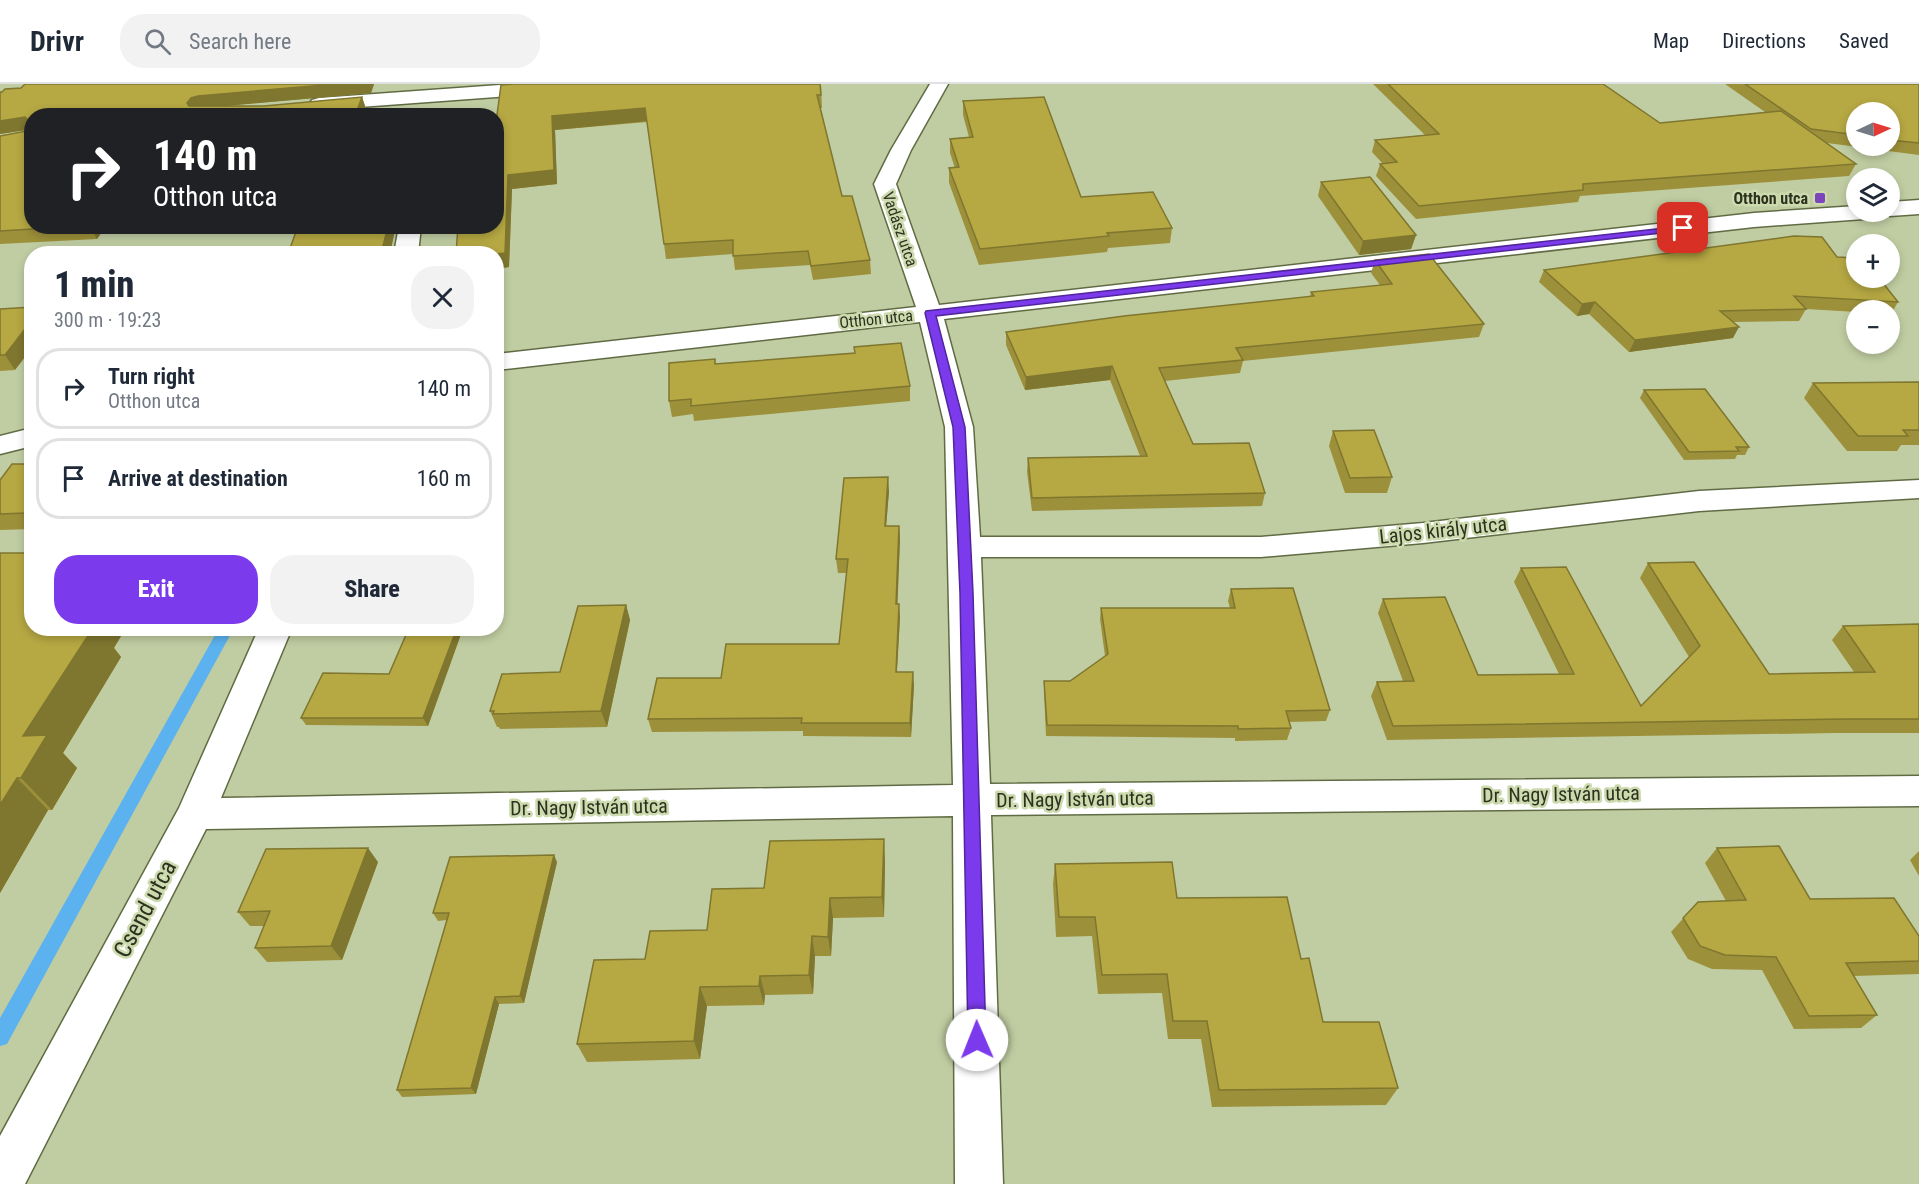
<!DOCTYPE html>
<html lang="en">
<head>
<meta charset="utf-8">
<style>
  body { margin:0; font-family:"Roboto Condensed",sans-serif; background:#f2f2f3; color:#1f2937; height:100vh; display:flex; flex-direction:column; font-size:22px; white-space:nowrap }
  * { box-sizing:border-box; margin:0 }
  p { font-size:20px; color:#747a83 }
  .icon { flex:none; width:33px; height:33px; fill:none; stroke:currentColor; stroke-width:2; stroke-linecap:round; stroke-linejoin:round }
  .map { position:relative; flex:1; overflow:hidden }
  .details { position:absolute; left:24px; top:162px; width:480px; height:390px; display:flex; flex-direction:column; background:#fff; border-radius:24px; box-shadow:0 3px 9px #0003 }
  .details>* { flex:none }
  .top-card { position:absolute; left:24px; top:24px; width:480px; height:126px; border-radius:24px; box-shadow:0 3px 9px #0003; background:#202124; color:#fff; overflow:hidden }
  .needle { width:39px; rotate:86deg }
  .buttons { position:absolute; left:1846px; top:18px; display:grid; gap:12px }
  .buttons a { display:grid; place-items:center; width:54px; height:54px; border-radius:50%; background:#fff; box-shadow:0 3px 9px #0003; font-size:30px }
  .pin { position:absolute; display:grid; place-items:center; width:51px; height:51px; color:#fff; margin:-26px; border-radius:12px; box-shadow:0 3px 9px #0006 }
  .me { position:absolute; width:66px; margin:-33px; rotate:359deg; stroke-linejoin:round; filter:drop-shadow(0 0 4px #0008) }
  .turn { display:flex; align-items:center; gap:21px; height:126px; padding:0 30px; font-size:27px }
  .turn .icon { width:78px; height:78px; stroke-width:2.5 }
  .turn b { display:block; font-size:42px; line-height:51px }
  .round { display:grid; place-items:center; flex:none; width:63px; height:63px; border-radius:24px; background:#f2f2f3 }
  .summary { display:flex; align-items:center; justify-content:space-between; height:102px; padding:0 30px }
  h1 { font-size:36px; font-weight:800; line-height:45px }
  .cta { display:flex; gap:12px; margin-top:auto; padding:12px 30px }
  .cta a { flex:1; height:69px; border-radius:24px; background:#7c3aed; color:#fff; font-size:24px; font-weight:800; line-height:69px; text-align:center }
  .cta a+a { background:#f2f2f3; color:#1f2937 }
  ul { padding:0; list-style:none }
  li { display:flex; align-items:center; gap:18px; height:81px; margin:0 12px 9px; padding:0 18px; border:3px solid #e0e1e3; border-radius:24px }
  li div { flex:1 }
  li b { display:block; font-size:22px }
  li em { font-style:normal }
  header { display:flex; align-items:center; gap:36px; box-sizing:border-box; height:84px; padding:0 30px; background:#fff; border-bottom:2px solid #e0e1e3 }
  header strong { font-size:28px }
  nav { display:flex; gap:33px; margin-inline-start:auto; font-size:21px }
  .search { width:420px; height:54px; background:#f2f2f3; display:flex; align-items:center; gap:15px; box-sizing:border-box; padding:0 21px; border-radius:24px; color:#747a83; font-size:22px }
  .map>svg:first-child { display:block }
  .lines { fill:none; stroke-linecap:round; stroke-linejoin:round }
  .stream { fill:#5bb2ef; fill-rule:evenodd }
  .minor-casing { stroke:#606b44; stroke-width:3 }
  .minor { fill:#fff; fill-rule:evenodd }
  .wall { fill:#9d903a; fill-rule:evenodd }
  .shaded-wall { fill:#7f762f }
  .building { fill:#b6a843; stroke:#7f762f; stroke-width:1.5 }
  .route { fill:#7c3aed; stroke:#51269a; stroke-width:1.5 }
  .poi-dot { fill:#7c45bc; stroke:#cddaae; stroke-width:2 }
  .labels { text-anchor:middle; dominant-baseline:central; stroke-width:5; stroke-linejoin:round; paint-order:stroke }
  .far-poi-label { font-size:16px; font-weight:bold; fill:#2d3220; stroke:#cddaae; text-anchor:end }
  .far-street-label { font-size:16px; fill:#2d3220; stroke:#cddaae }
  .street-label { font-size:20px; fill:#2d3220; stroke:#cddaae }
  .near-street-label { font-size:24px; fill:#2d3220; stroke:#cddaae }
</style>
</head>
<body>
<header>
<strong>Drivr</strong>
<div class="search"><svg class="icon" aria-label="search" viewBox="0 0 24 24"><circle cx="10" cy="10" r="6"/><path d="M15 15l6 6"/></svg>Search here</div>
<nav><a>Map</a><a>Directions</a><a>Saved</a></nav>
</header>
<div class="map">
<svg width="1919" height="1100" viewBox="0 0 1919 1100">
  <rect width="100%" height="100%" fill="#c0cda2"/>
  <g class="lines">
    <polygon class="stream" points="219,544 234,544 7,960 0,962 0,934"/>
    <g class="minor-casing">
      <g id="minor">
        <polygon points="514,0 600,0 598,4 591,6 319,26 312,24 309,20 312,16 319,14"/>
        <polygon points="930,0 948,0 911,66 896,100 939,221 1754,129 1857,122 1857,128 1875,128 1872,133 1864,135 1754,143 944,235 973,343 980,453 1261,453 1423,439 1699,407 1919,396 1919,414 1699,427 1423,459 1261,473 981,473 990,700 1919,692 1919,722 991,731 1003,1100 955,1100 953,732 206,745 25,1100 0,1100 0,1052 179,724 259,544 292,544 221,714 953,701 945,343 920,238 496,286 496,270 916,223 874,100 891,66"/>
        <polygon points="1919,116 1919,130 1890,132 1881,128 1890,128 1890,118"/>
        <polygon points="399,142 421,142 418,170 394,170"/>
        <polygon points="32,344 32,362 0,370 0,352"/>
      </g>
    </g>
    <use href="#minor" class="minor"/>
  </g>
  <g class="wall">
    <polygon points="25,0 374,0 371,9 221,22 264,22 362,13 366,25 364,32 32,32 32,142 106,142 97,155 0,160 0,52 27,47 27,46 0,50 21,4"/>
    <polygon points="821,0 822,24 820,24 842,112 870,176 871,190 813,196 810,181 735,186 733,170 666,175 664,160 647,38 555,46 557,100 512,105 509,183 496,185 496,38"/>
    <path d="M1373,0H1603L1660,39L1765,28L1725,0H1919V71L1827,59L1856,80L1849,92L1580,112L1578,118L1416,135L1376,92L1380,80H1383L1372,68L1375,56L1425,51ZM1857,28H1890V62H1857Z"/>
    <polygon points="963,17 1081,113 1172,144 1170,159 1108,164 1107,168 979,181 949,99 949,84 955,84 950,69 950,55 969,53 963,31"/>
    <polygon points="1321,98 1416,151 1411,165 1359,171 1318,112"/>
    <polygon points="1837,173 1898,218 1891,230 1890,226 1857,226 1857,228 1806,225 1799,237 1734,238 1733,254 1629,268 1589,230 1577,232 1539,198 1544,186"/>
    <polygon points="1375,176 1484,240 1479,253 1243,277 1240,289 1165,297 1193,360 1265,409 1262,422 1032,427 1027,388 1028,374 1140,372 1110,296 1025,306 1006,261 1006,248 1310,213 1311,208 1380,201 1371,189"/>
    <polygon points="0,225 15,286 0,287"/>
    <polygon points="715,275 716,280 910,302 910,317 694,337 693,330 672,333 669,317"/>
    <polygon points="1919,298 1919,361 1901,361 1897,367 1847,367 1804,314 1813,299"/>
    <polygon points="1644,306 1749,363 1745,371 1737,371 1735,375 1684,376 1640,314"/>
    <polygon points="1333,347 1392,393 1387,409 1345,409 1329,362"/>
    <polygon points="32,380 32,445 0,446 0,396"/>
    <polygon points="889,407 886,442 899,442 900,455 897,520 900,533 897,588 914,601 911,653 803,652 803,647 652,648 648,635 721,594 839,560 847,489 838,489 836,475"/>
    <polygon points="0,469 114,564 121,573 63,669 77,684 52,726 48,726 0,809"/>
    <polygon points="1648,479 1769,590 1854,588 1832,556 1843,542 1919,540 1919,649 1835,649 1387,656 1371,612 1377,598 1403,597 1378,529 1383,515 1478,591 1559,590 1514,498 1521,484 1641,622 1689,573 1640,494"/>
    <polygon points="1231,505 1330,626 1326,637 1289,638 1291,644 1287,656 1235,657 1235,654 1046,652 1044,608 1044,597 1070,597 1105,572 1100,535 1101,524 1230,524 1228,517"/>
    <polygon points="626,521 630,536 607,643 500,645 499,643 497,643 490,627 560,588"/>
    <polygon points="409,544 463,545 428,642 306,641 301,634 389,590"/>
    <polygon points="1717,764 1810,815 1919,852 1919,890 1854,892 1877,931 1861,944 1794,945 1762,886 1712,885 1688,875 1671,848 1698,818 1726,817 1705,779"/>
    <polygon points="1919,767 1919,792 1910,776"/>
    <polygon points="885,776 884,833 833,834 831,872 815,872 813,910 765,911 764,921 707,922 700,975 587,978 577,960 645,875 707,846 764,804"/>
    <polygon points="378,778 342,876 267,878 255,864 264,842 250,842 238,828"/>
    <polygon points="557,778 524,919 499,920 476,1010 402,1013 397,1006 447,836 438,837 433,829"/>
    <polygon points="1055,780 1177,814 1301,875 1323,938 1398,1004 1386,1021 1212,1023 1201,955 1168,955 1162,909 1098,910 1092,852 1056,853 1053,800"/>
  </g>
  <g class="shaded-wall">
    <polygon points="335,0 374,0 371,9 204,24 193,31 187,19 191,14 198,12"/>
    <polygon points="362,13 366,25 364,32 355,32"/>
    <polygon points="645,24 648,37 555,46 557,100 512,105 509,183 496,185 496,170 508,91 552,32"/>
    <polygon points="25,33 32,45 0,50 0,37"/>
    <polygon points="90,142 106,142 97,155"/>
    <polygon points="388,142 396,142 390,170 381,170"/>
    <polygon points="1416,151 1411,165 1359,171 1363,157"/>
    <polygon points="1595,218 1589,230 1577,232 1582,220"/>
    <polygon points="32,236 32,264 15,286 5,271"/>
    <polygon points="1739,243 1733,254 1629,268 1635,256"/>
    <polygon points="1112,282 1110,296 1025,306 1026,293"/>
    <polygon points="888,393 889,407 885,456 885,442"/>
    <polygon points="32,419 32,438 24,429"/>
    <polygon points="899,442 900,455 897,533 896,520"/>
    <polygon points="899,520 900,533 896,601 896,588"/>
    <polygon points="626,521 630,536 607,643 601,627"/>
    <polygon points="85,544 126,544 114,564 121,573 63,669 77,684 52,726 21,694 23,652"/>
    <polygon points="457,544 463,544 428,642 423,634"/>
    <polygon points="913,588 914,601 911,653 910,639"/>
    <polygon points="17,694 48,726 0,809 0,721"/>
    <polygon points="884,755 885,776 884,833 882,813"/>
    <polygon points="368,764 378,778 342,876 331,862"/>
    <polygon points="554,771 557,778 524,919 520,912"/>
    <polygon points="830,814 833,834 831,872 828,853"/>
    <polygon points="812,852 815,872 813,910 809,891"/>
    <polygon points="760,892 765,911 764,921 759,902"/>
    <polygon points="700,903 707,922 700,975 694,957"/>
    <polygon points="495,913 499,920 476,1010 471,1004"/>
  </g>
  <g class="building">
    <polygon points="25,0 335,0 198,12 191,14 187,19 189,22 264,22 362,13 355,32 32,32 32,142 80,142 0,147 0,52 27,47 27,35 25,33 0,37 0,8 2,8 5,5 21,4"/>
    <polygon points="514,0 820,0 821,11 817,11 842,112 852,112 870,176 811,182 808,167 733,172 733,156 664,160 645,24 552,32 554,86 508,91 505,169 496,170 456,170 458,142 496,142 496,38 501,1"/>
    <polygon points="1388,0 1603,0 1660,39 1781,27 1856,80 1583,100 1583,106 1419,122 1380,80 1397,78 1375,56 1439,50"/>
    <polygon points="1745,0 1919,0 1919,59 1890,56 1890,28 1857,28 1857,51 1811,45"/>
    <polygon points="1044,13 1081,113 1153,108 1172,144 1107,149 1109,152 980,165 949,84 959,83 950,55 973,53 963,17"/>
    <polygon points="1370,93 1416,151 1363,157 1321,98"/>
    <polygon points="298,142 388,142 381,170 288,170"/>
    <polygon points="1794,152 1822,153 1837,173 1857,174 1857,194 1879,194 1898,218 1794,212 1806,225 1720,227 1739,243 1635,256 1595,218 1582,220 1544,186"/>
    <polygon points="1429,170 1484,240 1236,264 1243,276 1159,284 1193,360 1249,359 1265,409 1032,414 1028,374 1147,372 1112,282 1026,293 1006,248 1124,232 1314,212 1311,208 1392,200 1375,176"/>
    <polygon points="32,223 32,236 5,271 0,271 0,225"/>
    <polygon points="901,259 910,302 691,322 691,315 669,317 669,279 715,275 715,280 855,269 854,263"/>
    <polygon points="1919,298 1919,346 1903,346 1908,352 1858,352 1813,299"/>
    <polygon points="1705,305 1749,363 1736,363 1739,367 1689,368 1644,306"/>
    <polygon points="1374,346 1392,393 1350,394 1333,347"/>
    <polygon points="12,380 32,380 32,419 24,429 0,430 0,396"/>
    <polygon points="888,393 885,442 899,442 896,520 899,520 896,588 913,588 910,639 801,639 802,634 648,635 657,594 721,594 726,560 839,560 848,475 836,475 844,394"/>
    <polygon points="0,469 32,469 32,544 93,544 23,652 47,651 21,694 17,694 0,721"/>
    <polygon points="1694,478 1769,590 1875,588 1843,542 1919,540 1919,635 1847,635 1393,642 1377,598 1414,597 1383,515 1445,513 1478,591 1574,590 1521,484 1566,483 1641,622 1700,562 1648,479"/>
    <polygon points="1293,504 1330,626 1286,627 1291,644 1238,645 1238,642 1047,641 1044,597 1070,597 1108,570 1101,524 1235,524 1231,505"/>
    <polygon points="626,521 601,627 493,630 494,627 490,627 502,590 560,588 578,522"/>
    <polygon points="409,544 457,544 423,634 301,634 323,589 389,590"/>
    <polygon points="884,755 882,813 830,814 828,853 812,852 809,891 760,892 759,902 700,903 694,957 577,960 594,876 645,875 650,847 707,846 712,805 764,804 770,757"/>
    <polygon points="1779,762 1810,815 1894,814 1919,852 1919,877 1846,879 1877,931 1809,932 1776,873 1725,871 1700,862 1683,834 1698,818 1746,816 1717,764"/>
    <polygon points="368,764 331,862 255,864 270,827 238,828 266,765"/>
    <polygon points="554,771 520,912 495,913 471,1004 397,1006 449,829 433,829 450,773"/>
    <polygon points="1172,778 1177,814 1287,813 1301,875 1309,874 1323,938 1379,938 1398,1004 1219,1006 1207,937 1173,937 1167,890 1102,891 1095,833 1059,833 1055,780"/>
  </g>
  <polygon class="route" points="1683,142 1687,142 1687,146 936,232 965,343 973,509 986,956 983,962 977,965 970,962 968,956 960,509 953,343 925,229 926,227"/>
  <rect class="poi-dot" x="1814" y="108" width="12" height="12" rx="3"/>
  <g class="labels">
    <g class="far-poi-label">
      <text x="1808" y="114">Otthon utca</text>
    </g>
    <g class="far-street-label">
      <text transform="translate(900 145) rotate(71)">Vadász utca</text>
      <text transform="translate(876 235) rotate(-6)">Otthon utca</text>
    </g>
    <g class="street-label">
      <text transform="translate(1443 446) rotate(-6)">Lajos király utca</text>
      <text transform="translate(1561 710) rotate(-1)">Dr. Nagy István utca</text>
      <text transform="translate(1075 715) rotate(-1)">Dr. Nagy István utca</text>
      <text transform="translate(589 723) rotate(-1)">Dr. Nagy István utca</text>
    </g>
    <g class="near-street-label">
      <text transform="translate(145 825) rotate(-62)">Csend utca</text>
    </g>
  </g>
</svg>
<div class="buttons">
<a><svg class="needle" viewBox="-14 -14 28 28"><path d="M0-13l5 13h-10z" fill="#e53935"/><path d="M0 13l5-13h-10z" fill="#747a83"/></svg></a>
<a><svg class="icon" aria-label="layers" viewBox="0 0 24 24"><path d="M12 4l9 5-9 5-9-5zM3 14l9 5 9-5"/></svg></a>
<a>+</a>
<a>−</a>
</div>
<div class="pin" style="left:1683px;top:144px;background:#d93025"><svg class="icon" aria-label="arrive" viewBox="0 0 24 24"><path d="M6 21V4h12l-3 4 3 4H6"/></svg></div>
<svg class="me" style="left:977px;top:956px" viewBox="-20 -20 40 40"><circle r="19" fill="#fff"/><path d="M0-13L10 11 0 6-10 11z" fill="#7c3aed"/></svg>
<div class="top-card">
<div class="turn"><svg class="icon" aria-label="right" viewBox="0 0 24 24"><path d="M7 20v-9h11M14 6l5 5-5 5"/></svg><div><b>140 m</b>Otthon utca</div></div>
</div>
<section class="details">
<div class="summary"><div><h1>1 min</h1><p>300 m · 19:23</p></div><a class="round"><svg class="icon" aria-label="close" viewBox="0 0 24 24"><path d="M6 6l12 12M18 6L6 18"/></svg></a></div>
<ul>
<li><svg class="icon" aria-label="right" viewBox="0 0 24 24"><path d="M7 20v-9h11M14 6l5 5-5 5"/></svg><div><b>Turn right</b><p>Otthon utca</p></div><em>140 m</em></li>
<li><svg class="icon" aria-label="arrive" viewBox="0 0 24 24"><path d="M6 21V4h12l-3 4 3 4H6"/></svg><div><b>Arrive at destination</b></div><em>160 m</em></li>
</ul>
<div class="cta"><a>Exit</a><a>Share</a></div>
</section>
</div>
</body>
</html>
